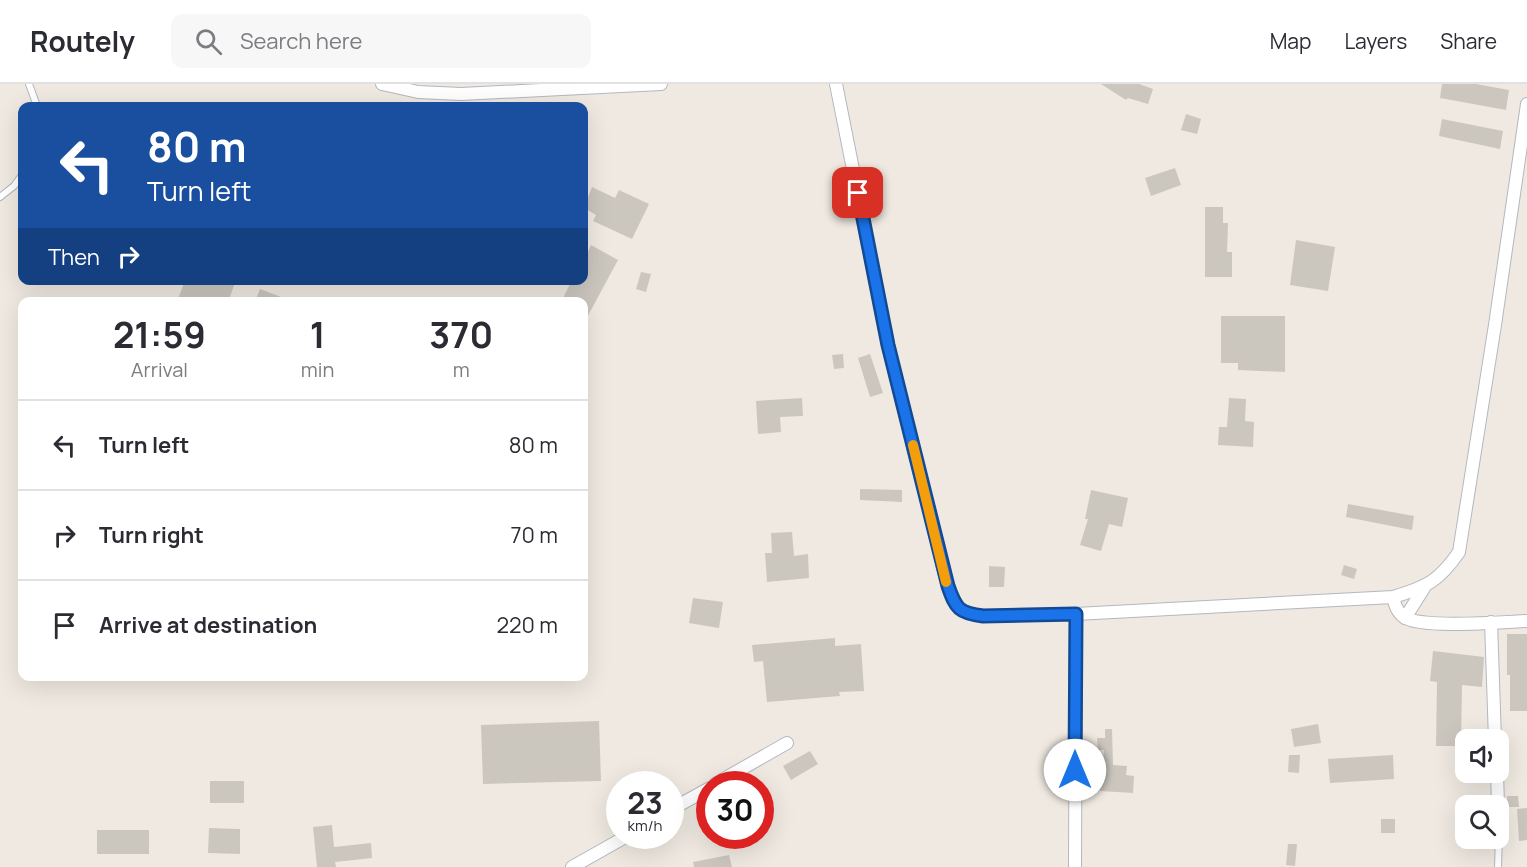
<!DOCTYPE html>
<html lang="en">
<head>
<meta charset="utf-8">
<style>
  body { margin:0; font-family:Manrope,sans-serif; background:#f7f7f7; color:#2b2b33; height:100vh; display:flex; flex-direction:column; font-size:22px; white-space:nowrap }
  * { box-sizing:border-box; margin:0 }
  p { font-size:20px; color:#7c7c81 }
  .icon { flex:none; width:33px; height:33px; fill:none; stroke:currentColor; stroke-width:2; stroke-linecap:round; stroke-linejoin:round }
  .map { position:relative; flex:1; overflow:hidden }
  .details { position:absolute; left:18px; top:213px; width:570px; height:384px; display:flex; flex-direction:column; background:#fff; border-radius:12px; box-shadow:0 6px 24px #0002 }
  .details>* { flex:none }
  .banner { position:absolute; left:18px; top:18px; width:570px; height:183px; border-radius:12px; box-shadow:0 6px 24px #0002; background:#1a4fa0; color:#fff; overflow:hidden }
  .fabs { position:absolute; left:1455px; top:645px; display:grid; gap:12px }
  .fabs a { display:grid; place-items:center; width:54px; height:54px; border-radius:12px; background:#fff; box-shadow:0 6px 24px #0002; font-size:30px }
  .speed { position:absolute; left:606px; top:687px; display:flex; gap:12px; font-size:30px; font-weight:700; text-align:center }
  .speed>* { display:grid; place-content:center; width:78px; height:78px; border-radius:50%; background:#fff; box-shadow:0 6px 24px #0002; line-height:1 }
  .speed small { font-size:15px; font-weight:400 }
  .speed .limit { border:9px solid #d22; background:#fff; color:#111 }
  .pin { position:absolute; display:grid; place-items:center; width:51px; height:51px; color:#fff; margin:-26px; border-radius:12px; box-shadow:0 3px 9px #0006 }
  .me { position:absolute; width:66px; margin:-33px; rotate:0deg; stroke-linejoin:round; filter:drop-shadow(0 0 4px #0008) }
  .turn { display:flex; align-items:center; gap:21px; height:126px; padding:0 30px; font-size:27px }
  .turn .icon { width:78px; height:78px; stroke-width:2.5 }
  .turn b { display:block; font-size:42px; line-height:51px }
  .then { display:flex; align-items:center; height:57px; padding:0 30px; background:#0003; gap:12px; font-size:22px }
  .eta { display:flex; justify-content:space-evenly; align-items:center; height:102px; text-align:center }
  .eta b { font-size:36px; font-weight:700; line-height:42px }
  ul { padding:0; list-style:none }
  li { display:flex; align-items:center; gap:18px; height:90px; padding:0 30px; border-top:2px solid #e1e1e2 }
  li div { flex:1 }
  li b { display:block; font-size:22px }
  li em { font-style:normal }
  header { display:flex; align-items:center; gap:36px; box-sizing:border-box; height:84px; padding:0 30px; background:#fff; border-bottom:2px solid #e1e1e2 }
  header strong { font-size:28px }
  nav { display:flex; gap:33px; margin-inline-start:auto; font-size:21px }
  .search { width:420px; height:54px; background:#f7f7f7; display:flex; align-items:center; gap:15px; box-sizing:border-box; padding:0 21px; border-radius:12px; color:#7c7c81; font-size:22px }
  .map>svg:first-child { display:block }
  .building { fill:#cbc7bf }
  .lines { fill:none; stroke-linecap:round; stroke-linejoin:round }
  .service-casing { stroke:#b4b7c1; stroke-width:8 }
  .minor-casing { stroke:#b4b7c1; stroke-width:14 }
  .service { stroke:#fff; stroke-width:6 }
  .minor { stroke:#fff; stroke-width:12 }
  .route-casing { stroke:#114b97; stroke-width:15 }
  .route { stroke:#1a73e8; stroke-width:10 }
  .slow { stroke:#f59e0b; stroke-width:10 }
</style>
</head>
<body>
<header>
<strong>Routely</strong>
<div class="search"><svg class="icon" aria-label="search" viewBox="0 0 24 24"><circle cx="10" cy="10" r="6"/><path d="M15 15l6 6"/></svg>Search here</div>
<nav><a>Map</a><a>Layers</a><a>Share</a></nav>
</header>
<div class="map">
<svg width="1527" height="783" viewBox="0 0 1527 783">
  <rect width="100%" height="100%" fill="#efe9e1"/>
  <g class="building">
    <polygon points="1101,0 1139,0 1153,5 1148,20 1128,14 1126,16"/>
    <polygon points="1442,0 1476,0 1509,6 1506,26 1440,14"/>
    <polygon points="1186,30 1201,35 1197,50 1181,46"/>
    <polygon points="1442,35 1503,47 1500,65 1439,52"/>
    <polygon points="1175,84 1181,101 1151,112 1145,94"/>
    <polygon points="592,103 615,114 619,106 649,120 632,155 593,137 596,131 584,124"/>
    <polygon points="1205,123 1223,123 1223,139 1228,139 1227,168 1232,168 1232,193 1205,193"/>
    <polygon points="1296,156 1335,163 1328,207 1290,201"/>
    <polygon points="591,161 618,176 584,239 584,218 561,218 572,196 584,196 584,176"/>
    <polygon points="641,188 651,190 646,208 636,205"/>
    <polygon points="185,196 236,196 228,218 177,218"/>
    <polygon points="260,205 289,216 289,218 255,218"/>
    <polygon points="1221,232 1285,232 1285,288 1238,286 1238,279 1221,279"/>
    <polygon points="843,270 844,284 834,285 832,271"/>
    <polygon points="870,270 883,309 870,313 858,274"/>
    <polygon points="802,314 803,332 780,333 781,348 758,350 756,317"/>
    <polygon points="1229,314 1246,315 1245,337 1254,338 1253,363 1218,361 1219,343 1227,343"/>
    <polygon points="860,405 902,406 902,418 860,416"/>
    <polygon points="1091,406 1128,414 1122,443 1109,440 1101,467 1080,461 1088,435 1085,435"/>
    <polygon points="1348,420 1414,432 1412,446 1346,433"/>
    <polygon points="792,448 794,472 808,470 809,494 767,498 765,469 772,469 771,449"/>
    <polygon points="1344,481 1357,485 1354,495 1341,491"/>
    <polygon points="989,482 1005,483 1004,503 989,503"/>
    <polygon points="693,514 723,518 719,544 689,539"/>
    <polygon points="1507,550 1527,550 1527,627 1510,627 1510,591 1507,591"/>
    <polygon points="835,554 835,562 861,560 864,607 839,608 840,612 767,618 763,577 754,578 752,561"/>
    <polygon points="1433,567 1484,573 1482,603 1462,601 1461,662 1436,662 1437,598 1430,597"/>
    <polygon points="599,637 601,697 483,700 481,641"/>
    <polygon points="1318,640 1321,659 1294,663 1291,645"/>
    <polygon points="1105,645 1112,645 1113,681 1127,682 1126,691 1134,692 1133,709 1100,707 1104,666 1098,666 1097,654 1105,654"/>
    <polygon points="810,667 818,680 791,696 783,682"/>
    <polygon points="1289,671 1300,671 1299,689 1288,688"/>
    <polygon points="1393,671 1394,695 1330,699 1328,675"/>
    <rect x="210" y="697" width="34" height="22"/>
    <polygon points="1507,712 1518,712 1519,723 1507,723"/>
    <polygon points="1527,724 1527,756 1519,757 1517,725"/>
    <rect x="1381" y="735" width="14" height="14"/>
    <polygon points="332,741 334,763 371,759 372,774 335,778 336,783 317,783 313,743"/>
    <polygon points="209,744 240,745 240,770 208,769"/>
    <rect x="97" y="746" width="52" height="24"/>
    <polygon points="1288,760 1297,760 1295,782 1286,781"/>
    <polygon points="729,771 732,783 694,783 693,778"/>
  </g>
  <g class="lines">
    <g class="service-casing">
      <g id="service">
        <polyline points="29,0 37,22"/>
        <polyline points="0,113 14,102 22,91"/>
        <polyline points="1498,783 1499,750"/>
      </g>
    </g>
    <g class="minor-casing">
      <g id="minor">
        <polyline points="382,0 418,8 461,10 661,0"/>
        <path d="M836,0L888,261L948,503C956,525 959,529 983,532L1076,530L1393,513C1427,503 1439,497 1459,468L1495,241L1527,20"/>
        <path d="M1393,513C1395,521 1397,528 1404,533C1421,545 1503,538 1527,537"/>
        <polyline points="1405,534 1424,504"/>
        <polyline points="1491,538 1495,656"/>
        <polyline points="1497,688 1498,722"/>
        <polyline points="715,700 787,659"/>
        <polyline points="670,726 710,704"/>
        <polyline points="1498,739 1499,750"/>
        <polyline points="572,783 627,752"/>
        <polyline points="1075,783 1076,530"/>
      </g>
    </g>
    <use href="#service" class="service"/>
    <use href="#minor" class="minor"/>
  </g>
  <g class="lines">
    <g class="route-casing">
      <path id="route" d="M858,109L888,261L948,502C956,525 959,529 983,532L1076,530L1075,686"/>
    </g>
    <use href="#route" class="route"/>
    <polyline class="slow" points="913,361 946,498"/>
  </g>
</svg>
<div class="fabs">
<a><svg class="icon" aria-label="sound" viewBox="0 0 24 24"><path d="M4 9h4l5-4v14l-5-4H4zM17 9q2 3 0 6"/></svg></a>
<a><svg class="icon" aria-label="search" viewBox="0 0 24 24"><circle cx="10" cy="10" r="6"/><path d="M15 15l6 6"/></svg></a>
</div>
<div class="speed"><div>23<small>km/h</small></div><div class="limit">30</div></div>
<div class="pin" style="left:858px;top:109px;background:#d93025"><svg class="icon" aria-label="arrive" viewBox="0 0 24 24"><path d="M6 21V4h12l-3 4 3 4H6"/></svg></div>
<svg class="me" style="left:1075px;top:686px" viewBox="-20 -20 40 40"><circle r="19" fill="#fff"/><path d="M0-13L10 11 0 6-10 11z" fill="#1a73e8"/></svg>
<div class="banner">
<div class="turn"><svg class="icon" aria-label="left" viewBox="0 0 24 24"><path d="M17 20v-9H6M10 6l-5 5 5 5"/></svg><div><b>80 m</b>Turn left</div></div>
<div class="then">Then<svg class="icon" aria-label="right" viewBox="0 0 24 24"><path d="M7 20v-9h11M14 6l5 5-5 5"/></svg></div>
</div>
<section class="details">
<div class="eta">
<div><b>21:59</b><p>Arrival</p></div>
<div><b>1</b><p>min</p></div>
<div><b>370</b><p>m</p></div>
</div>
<ul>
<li><svg class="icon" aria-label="left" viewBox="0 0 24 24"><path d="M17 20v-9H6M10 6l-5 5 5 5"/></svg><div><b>Turn left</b></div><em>80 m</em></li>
<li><svg class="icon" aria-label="right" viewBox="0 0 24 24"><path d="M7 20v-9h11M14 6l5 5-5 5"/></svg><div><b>Turn right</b></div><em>70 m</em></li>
<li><svg class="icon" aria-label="arrive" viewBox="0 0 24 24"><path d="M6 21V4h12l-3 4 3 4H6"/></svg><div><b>Arrive at destination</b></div><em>220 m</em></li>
</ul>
</section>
</div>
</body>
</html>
